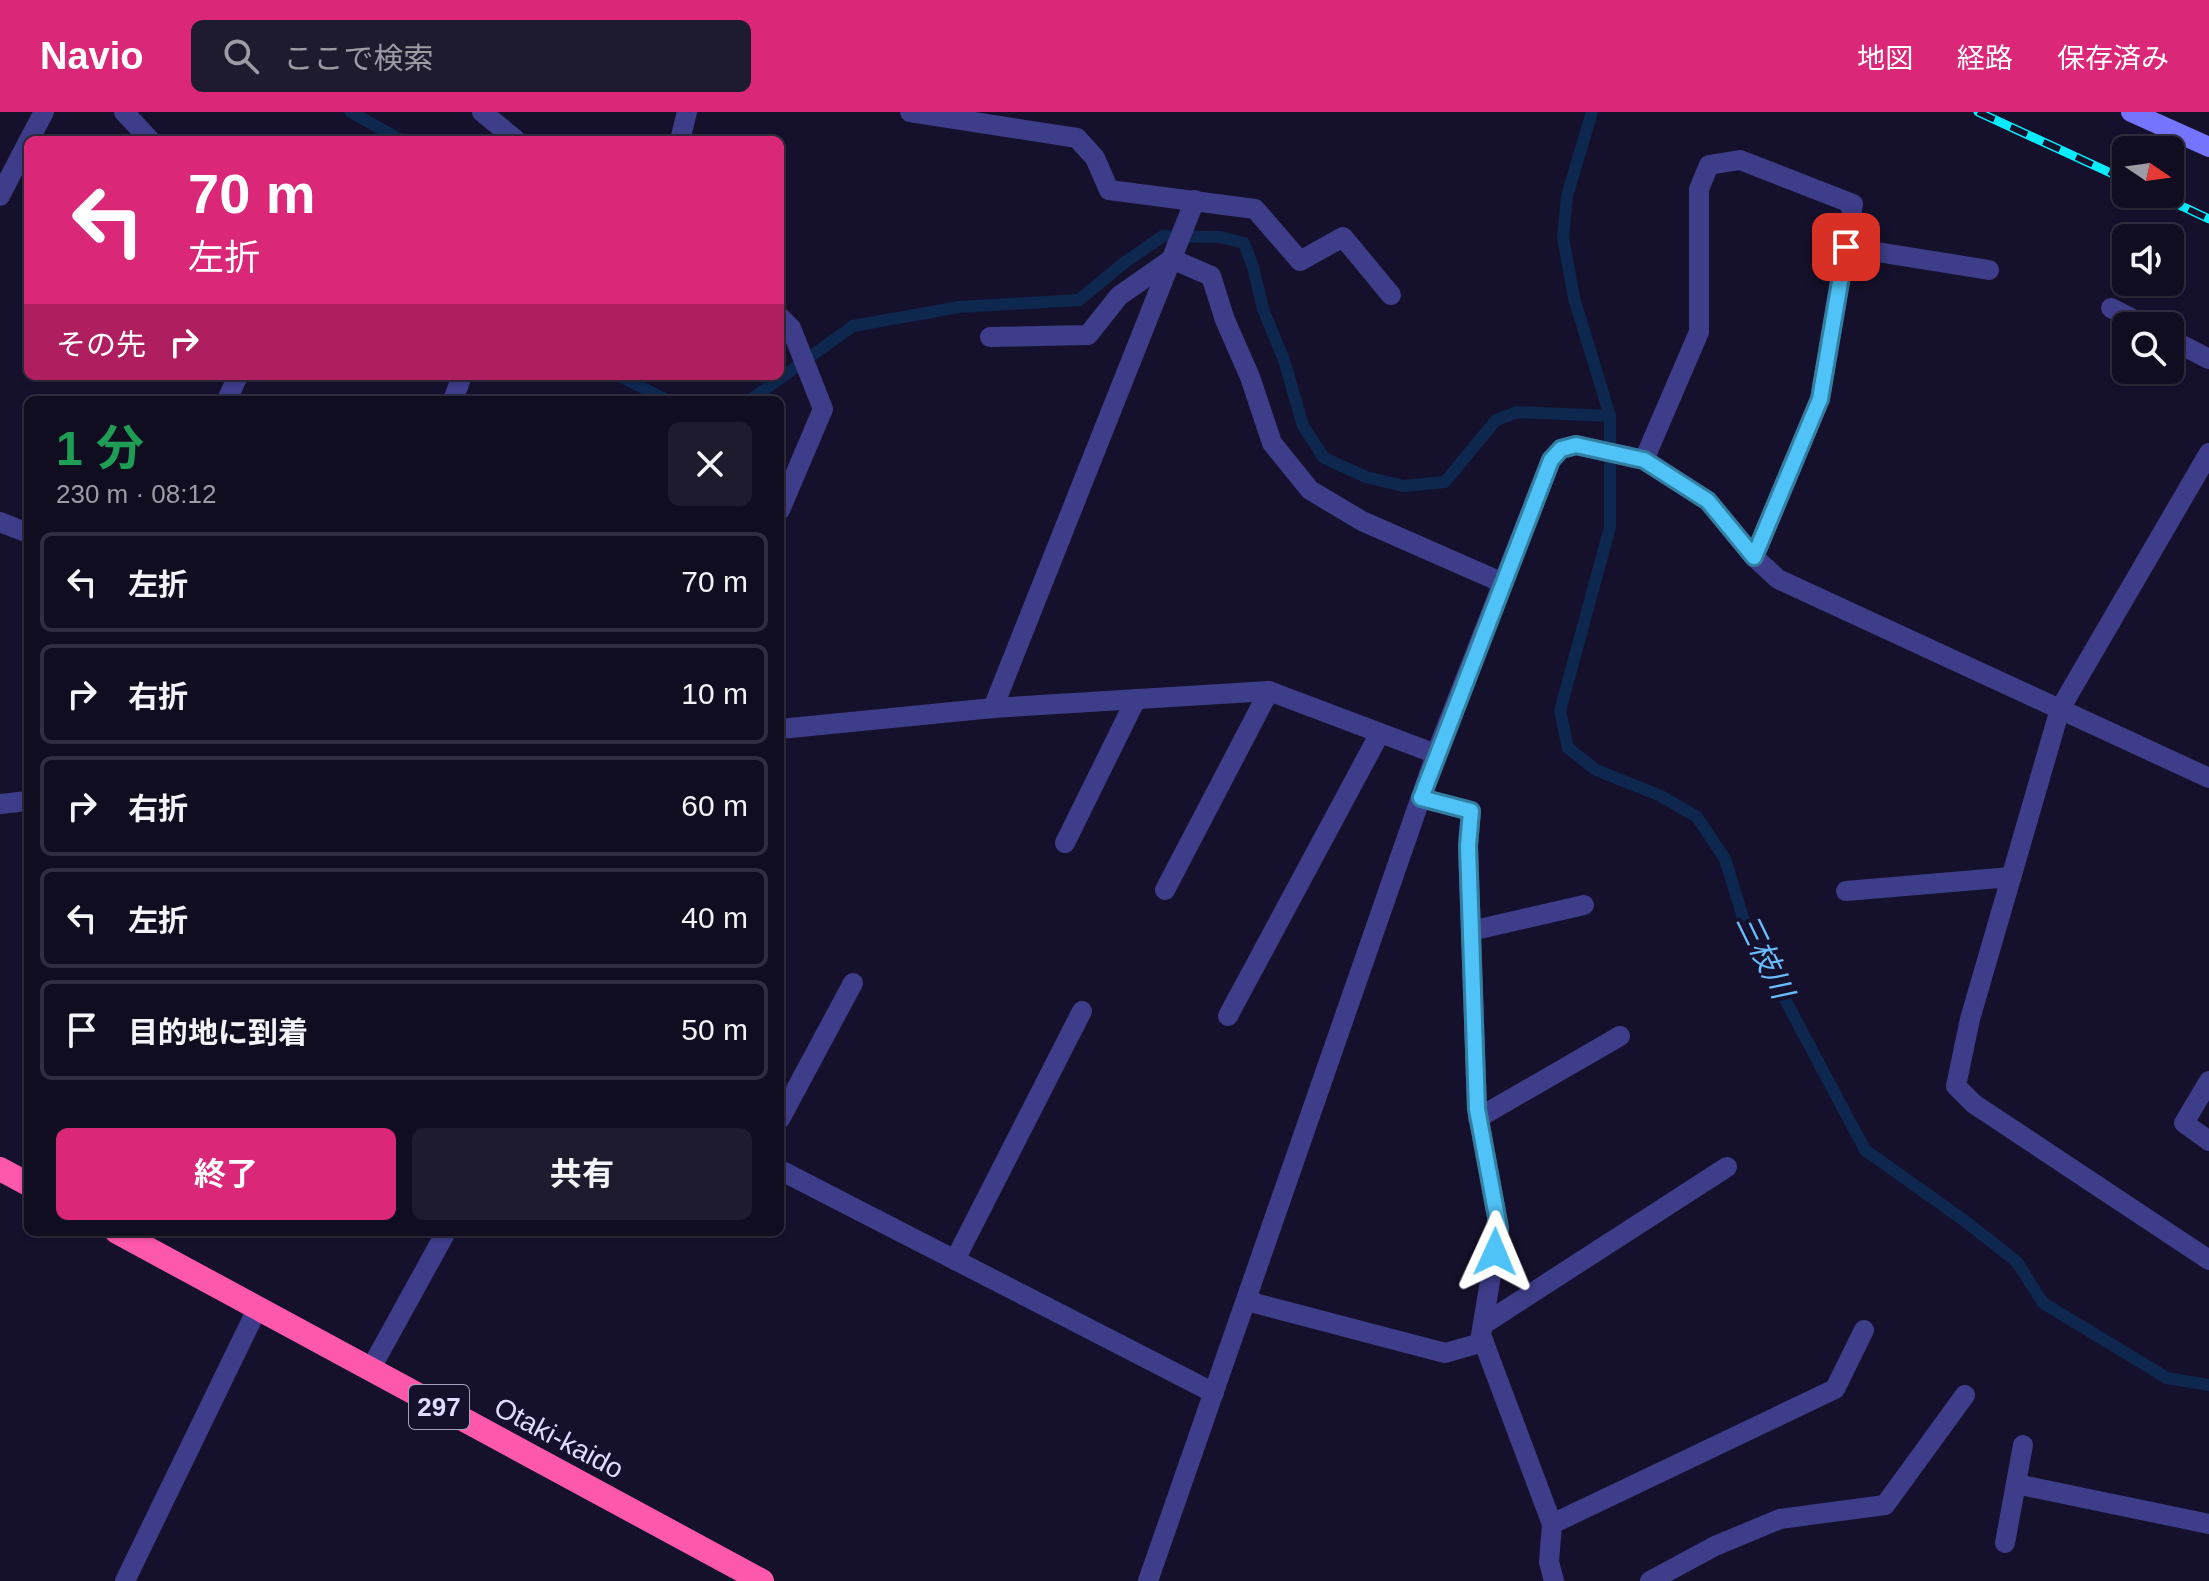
<!DOCTYPE html>
<html lang="ja">
<head>
<meta charset="utf-8">
<style>
  body { margin:0; font-family:Helvetica,"Noto Sans JP",sans-serif; background:#1e1b2e; color:#f1f3f6; height:100vh; display:flex; flex-direction:column; font-size:30px; white-space:nowrap }
  * { box-sizing:border-box; margin:0 }
  p { font-size:26px; color:#9c9ca5 }
  .icon { flex:none; width:44px; height:44px; fill:none; stroke:currentColor; stroke-width:2; stroke-linecap:round; stroke-linejoin:round }
  .map { position:relative; flex:1; overflow:hidden }
  .drawer { position:absolute; left:24px; top:284px; width:760px; height:840px; display:flex; flex-direction:column; background:#100d21; border-radius:12px; box-shadow:0 2px 6px #0004,0 0 0 2px #302d3f }
  .drawer>* { flex:none }
  .hud { position:absolute; left:24px; top:24px; width:760px; height:244px; border-radius:12px; box-shadow:0 2px 6px #0004,0 0 0 2px #302d3f; background:#db2777; color:#fff; overflow:hidden }
  .needle { width:52px; rotate:103deg }
  .tools { position:absolute; left:2112px; top:24px; display:grid; gap:16px }
  .tools a { display:grid; place-items:center; width:72px; height:72px; border-radius:12px; background:#100d21; box-shadow:0 2px 6px #0004,0 0 0 2px #302d3f; font-size:40px }
  .pin { position:absolute; display:grid; place-items:center; width:68px; height:68px; color:#fff; margin:-34px; border-radius:16px; box-shadow:0 4px 12px #0006 }
  .me { position:absolute; width:88px; margin:-44px; rotate:1deg; stroke-linejoin:round; filter:drop-shadow(0 0 6px #0008) }
  .turn { display:flex; align-items:center; gap:28px; height:168px; padding:0 32px; font-size:36px }
  .turn .icon { width:104px; height:104px; stroke-width:2.5 }
  .turn b { display:block; font-size:56px; line-height:68px }
  .then { display:flex; align-items:center; height:76px; padding:0 32px; background:#0003; gap:16px; font-size:30px }
  .round { display:grid; place-items:center; flex:none; width:84px; height:84px; border-radius:12px; background:#1e1b2e }
  .summary { display:flex; align-items:center; justify-content:space-between; height:136px; padding:0 32px }
  h1 { font-size:48px; font-weight:700; line-height:60px; color:#1e9e55 }
  .cta { display:flex; gap:16px; margin-top:auto; padding:16px 32px }
  .cta a { flex:1; height:92px; border-radius:12px; background:#db2777; color:#fff; font-size:32px; font-weight:700; line-height:92px; text-align:center }
  .cta a+a { background:#1e1b2e; color:#f1f3f6 }
  ul { padding:0; list-style:none }
  li { display:flex; align-items:center; gap:24px; height:100px; margin:0 16px 12px; padding:0 16px; border:4px solid #302d3f; border-radius:12px }
  li div { flex:1 }
  li b { display:block; font-size:30px }
  li em { font-style:normal }
  header { display:flex; align-items:center; gap:48px; box-sizing:border-box; height:112px; padding:0 40px; background:#db2777; color:#fff }
  header strong { font-size:38px }
  nav { display:flex; gap:44px; margin-inline-start:auto; font-size:28px }
  .search { width:560px; height:72px; background:#1e1b2e; display:flex; align-items:center; gap:20px; box-sizing:border-box; padding:0 28px; border-radius:12px; color:#9c9ca5; font-size:30px }
  .map>svg:first-child { display:block }
  .lines { fill:none; stroke-linecap:round; stroke-linejoin:round }
  .stream { stroke:#0d274f; stroke-width:12 }
  .lane { stroke:#3e3d8a; stroke-width:20 }
  .street { stroke:#3e3d8a; stroke-width:20 }
  .secondary { stroke:#7474fe; stroke-width:20 }
  .highway { stroke:#fe58ac; stroke-width:24 }
  .rail-casing { stroke:#09ecfe; stroke-width:9 }
  .rail { stroke:#15112c; stroke-width:6; stroke-dasharray:18; stroke-linecap:butt }
  .route-casing { stroke:#337fa1; stroke-width:20 }
  .route { stroke:#4fc3f7; stroke-width:14 }
  .labels { text-anchor:middle; dominant-baseline:central; stroke-width:8; stroke-linejoin:round; paint-order:stroke }
  .shield { fill:#15112c; stroke:#a29fc0; stroke-width:2 }
  .shield-label { font-size:26px; font-weight:bold; fill:#dfdcff }
  .street-label { font-size:28px; fill:#dfdcff; stroke:#15112c }
  .water-label { font-size:30px; font-style:italic; fill:#6bbefe; stroke:#15112c }
</style>
</head>
<body>
<header>
<strong>Navio</strong>
<div class="search"><svg class="icon" aria-label="search" viewBox="0 0 24 24"><circle cx="10" cy="10" r="6"/><path d="M15 15l6 6"/></svg>ここで検索</div>
<nav><a>地図</a><a>経路</a><a>保存済み</a></nav>
</header>
<div class="map">
<svg width="2209" height="1469" viewBox="0 0 2209 1469">
  <rect width="100%" height="100%" fill="#15112c"/>
  <g class="lines">
    <g class="stream">
      <polyline points="351,0 401,28"/>
      <polyline points="1592,0 1567,84 1563,125 1574,186 1610,304 1610,415 1560,599 1568,636 1596,658 1661,684 1697,705 1725,747 1745,812 1865,1038 1965,1109 2017,1150 2043,1191 2167,1266 2209,1273"/>
      <polyline points="619,264 667,288"/>
      <polyline points="750,288 853,214 959,195 1079,188 1124,151 1163,124 1220,125 1244,131 1253,155 1263,197 1284,248 1303,314 1324,346 1366,365 1403,374 1445,370 1496,308 1518,300 1610,304"/>
    </g>
    <g class="lane">
      <polyline points="1846,135 1989,158"/>
      <polyline points="2111,196 2146,214"/>
      <polyline points="990,225 1088,223 1119,184 1172,147 1211,164 1225,208 1250,265 1272,331 1310,378 1362,409 1503,471"/>
      <polyline points="2170,227 2209,247"/>
      <polyline points="1065,731 1136,587"/>
      <polyline points="1165,778 1269,579"/>
      <polyline points="1846,779 2011,765"/>
      <polyline points="1471,819 1584,793"/>
      <polyline points="1228,904 1380,621"/>
      <polyline points="2209,969 2184,1011 2209,1029"/>
      <polyline points="1478,1006 1620,924"/>
      <polyline points="955,1148 1082,899"/>
      <polyline points="2005,1431 2023,1333"/>
      <polyline points="1650,1469 1715,1434 1780,1407 1885,1393 1965,1283"/>
    </g>
    <g class="street">
      <polyline points="124,0 150,28"/>
      <polyline points="482,0 516,28"/>
      <polyline points="910,0 1077,26 1095,46 1109,78 1255,97 1300,149 1343,125 1391,183"/>
      <polyline points="29,28 44,0"/>
      <polyline points="680,28 687,0"/>
      <polyline points="0,84 28,30"/>
      <polyline points="780,205 791,216 823,297 780,398"/>
      <polyline points="227,288 238,264"/>
      <polyline points="453,288 462,264"/>
      <polyline points="2209,341 2060,597 1970,907 1956,974 1974,992 2209,1148"/>
      <polyline points="1644,348 1699,220 1699,77 1709,53 1740,48 1853,92 1820,287 1754,445"/>
      <polyline points="0,410 28,421"/>
      <polyline points="993,596 1195,88"/>
      <polyline points="780,617 993,596 1269,579 1436,642"/>
      <polyline points="1421,686 1471,699 1468,734 1477,997 1499,1116 1481,1223 1552,1412 1549,1450 1554,1469"/>
      <polyline points="0,692 28,689"/>
      <polyline points="780,1007 853,871"/>
      <polyline points="780,1058 1214,1281"/>
      <polyline points="1247,1189 1445,1241 1484,1230"/>
      <polyline points="1484,1212 1727,1055"/>
      <polyline points="370,1258 446,1120"/>
      <polyline points="2016,1372 2209,1412"/>
      <polyline points="1552,1412 1835,1277 1864,1218"/>
      <polyline points="125,1469 258,1195"/>
      <polyline points="1148,1469 1436,642 1551,348 1561,337 1576,333 1644,348 1708,389 1754,445 1778,467 2209,666"/>
    </g>
    <polyline class="secondary" points="2131,0 2209,35"/>
    <g class="highway">
      <polyline points="0,1057 28,1072"/>
      <polyline points="117,1120 762,1469"/>
    </g>
    <g class="rail-casing">
      <g id="rail">
        <polyline points="1978,0 2126,68"/>
        <polyline points="2156,82 2209,107"/>
      </g>
    </g>
    <use href="#rail" class="rail"/>
  </g>
  <g class="lines">
    <g class="route-casing">
      <polyline id="route" points="1495,1140 1499,1116 1477,997 1468,734 1471,699 1421,686 1551,348 1561,337 1576,333 1644,348 1708,389 1754,445 1820,287 1846,135"/>
    </g>
    <use href="#route" class="route"/>
  </g>
  <g class="labels">
    <rect class="shield" x="409" y="1273" width="60" height="44" rx="6"/>
    <g class="shield-label">
      <text x="439" y="1295">297</text>
    </g>
    <g class="street-label">
      <text transform="translate(559 1326) rotate(28)">Otaki-kaido</text>
    </g>
    <g class="water-label">
      <text transform="translate(1765 844) rotate(64)">三枝川</text>
    </g>
  </g>
</svg>
<div class="tools">
<a><svg class="needle" viewBox="-14 -14 28 28"><path d="M0-13l5 13h-10z" fill="#e53935"/><path d="M0 13l5-13h-10z" fill="#9c9ca5"/></svg></a>
<a><svg class="icon" aria-label="sound" viewBox="0 0 24 24"><path d="M4 9h4l5-4v14l-5-4H4zM17 9q2 3 0 6"/></svg></a>
<a><svg class="icon" aria-label="search" viewBox="0 0 24 24"><circle cx="10" cy="10" r="6"/><path d="M15 15l6 6"/></svg></a>
</div>
<div class="pin" style="left:1846px;top:135px;background:#d93025"><svg class="icon" aria-label="arrive" viewBox="0 0 24 24"><path d="M6 21V4h12l-3 4 3 4H6"/></svg></div>
<svg class="me" style="left:1495px;top:1140px" viewBox="-20 -20 40 40"><path d="M0-17L14 15 0 8-14 15z" fill="#4fc3f7" stroke="#fff" stroke-width="4"/></svg>
<div class="hud">
<div class="turn"><svg class="icon" aria-label="left" viewBox="0 0 24 24"><path d="M17 20v-9H6M10 6l-5 5 5 5"/></svg><div><b>70 m</b>左折</div></div>
<div class="then">その先<svg class="icon" aria-label="right" viewBox="0 0 24 24"><path d="M7 20v-9h11M14 6l5 5-5 5"/></svg></div>
</div>
<section class="drawer">
<div class="summary"><div><h1>1 分</h1><p>230 m · 08:12</p></div><a class="round"><svg class="icon" aria-label="close" viewBox="0 0 24 24"><path d="M6 6l12 12M18 6L6 18"/></svg></a></div>
<ul>
<li><svg class="icon" aria-label="left" viewBox="0 0 24 24"><path d="M17 20v-9H6M10 6l-5 5 5 5"/></svg><div><b>左折</b></div><em>70 m</em></li>
<li><svg class="icon" aria-label="right" viewBox="0 0 24 24"><path d="M7 20v-9h11M14 6l5 5-5 5"/></svg><div><b>右折</b></div><em>10 m</em></li>
<li><svg class="icon" aria-label="right" viewBox="0 0 24 24"><path d="M7 20v-9h11M14 6l5 5-5 5"/></svg><div><b>右折</b></div><em>60 m</em></li>
<li><svg class="icon" aria-label="left" viewBox="0 0 24 24"><path d="M17 20v-9H6M10 6l-5 5 5 5"/></svg><div><b>左折</b></div><em>40 m</em></li>
<li><svg class="icon" aria-label="arrive" viewBox="0 0 24 24"><path d="M6 21V4h12l-3 4 3 4H6"/></svg><div><b>目的地に到着</b></div><em>50 m</em></li>
</ul>
<div class="cta"><a>終了</a><a>共有</a></div>
</section>
</div>
</body>
</html>
